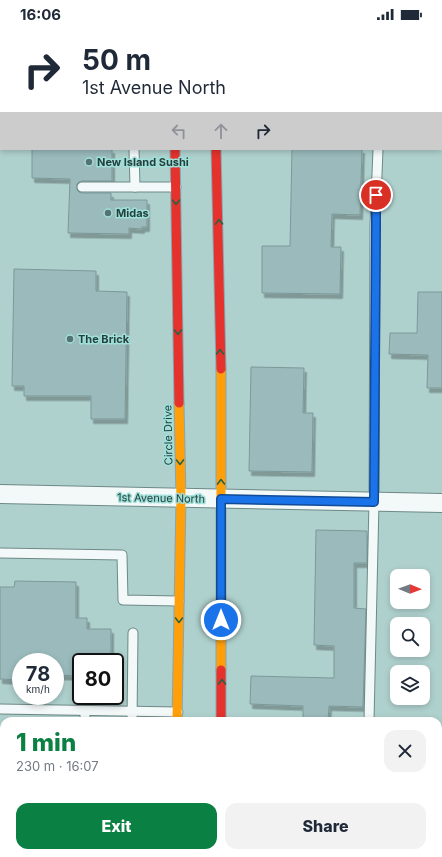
<!DOCTYPE html>
<html lang="en">
<head>
<meta charset="utf-8">
<style>
  body { margin:0; font-family:Inter,sans-serif; background:#f2f2f3; color:#1f2937; height:100vh; display:flex; flex-direction:column; font-size:15px; white-space:nowrap }
  * { box-sizing:border-box; margin:0 }
  p { font-size:13px; color:#747a83 }
  .icon { flex:none; width:22px; height:22px; fill:none; stroke:currentColor; stroke-width:2; stroke-linecap:round; stroke-linejoin:round }
  .map { position:relative; flex:1; overflow:hidden }
  .panel { position:absolute; left:0px; top:689px; width:442px; height:140px; display:flex; flex-direction:column; background:#fff; border-radius:12px 12px 0 0; box-shadow:0 2px 6px #0003 }
  .panel>* { flex:none }
  .hud { position:absolute; left:0px; top:0px; width:442px; height:122px; box-shadow:0 2px 6px #0003; background:#fff; color:#1f2937; overflow:hidden }
  .needle { width:26px; rotate:91deg }
  .fabs { position:absolute; left:390px; top:541px; display:grid; gap:8px }
  .fabs a { display:grid; place-items:center; width:40px; height:40px; border-radius:8px; background:#fff; box-shadow:0 2px 6px #0003; font-size:20px }
  .speed { position:absolute; left:12px; top:625px; display:flex; gap:8px; font-size:20px; font-weight:700; text-align:center }
  .speed>* { display:grid; place-content:center; width:52px; height:52px; border-radius:50%; background:#fff; box-shadow:0 2px 6px #0003; line-height:1 }
  .speed small { font-size:10px; font-weight:400 }
  .speed .limit { border:2px solid #111; border-radius:6px; background:#fff; color:#111 }
  .pin { position:absolute; display:grid; place-items:center; width:34px; height:34px; color:#fff; margin:-17px; border:2px solid #fff; border-radius:50%; box-shadow:0 1px 4px #0007 }
  .me { position:absolute; width:44px; margin:-22px; rotate:0deg; stroke-linejoin:round; filter:drop-shadow(0 0 3px #0008) }
  .turn { display:flex; align-items:center; gap:14px; height:84px; padding:0 16px; font-size:18px }
  .turn .icon { width:52px; height:52px; stroke-width:2.5 }
  .turn b { display:block; font-size:28px; line-height:34px }
  .lanes { display:flex; align-items:center; height:38px; padding:0 16px; background:#0003; justify-content:center; gap:20px; direction:ltr }
  .lanes .off { opacity:.35 }
  .round { display:grid; place-items:center; flex:none; width:42px; height:42px; border-radius:12px; background:#f2f2f3 }
  .overview { display:flex; align-items:center; justify-content:space-between; height:68px; padding:0 16px }
  h1 { font-size:24px; font-weight:800; line-height:30px; color:#0b8043 }
  .button { display:flex; gap:8px; margin-top:auto; padding:8px 16px }
  .button a { flex:1; height:46px; border-radius:12px; background:#0b8043; color:#fff; font-size:16px; font-weight:800; line-height:46px; text-align:center }
  .button a+a { background:#f2f2f3; color:#1f2937 }
  .status { display:flex; justify-content:space-between; align-items:center; height:28px; padding:0 20px; background:#fff; direction:ltr }
  .status svg { height:11px; fill:currentColor }
  .map>svg:first-child { display:block }
  .building { fill:#9ababc; stroke:#7c9898; filter:url(#shadow) }
  .lines { fill:none; stroke-linecap:round; stroke-linejoin:round }
  .lane-casing { stroke:#6d8986; stroke-width:11 }
  .street-casing { stroke:#6d8986; stroke-width:20 }
  .fast-casing { stroke:#89a5ae; stroke-width:11 }
  .slow-casing { stroke:#89a5ae; stroke-width:11 }
  .jam-casing { stroke:#89a5ae; stroke-width:11 }
  .lane { stroke:#f3f8f8; stroke-width:9 }
  .street { stroke:#f3f8f8; stroke-width:18 }
  .fast { stroke:#30b455; stroke-width:9 }
  .slow { stroke:#ff9f0a; stroke-width:9 }
  .jam { stroke:#e5322d; stroke-width:9 }
  .oneway { stroke:#286244 }
  .route-casing { stroke:#114b97; stroke-width:10 }
  .route { stroke:#1a73e8; stroke-width:7 }
  .poi-dot { fill:#557270; stroke:#a0e0da; stroke-width:1.5 }
  .labels { text-anchor:middle; dominant-baseline:central; stroke-width:3; stroke-linejoin:round; paint-order:stroke }
  .poi-label { font-size:11px; font-weight:bold; fill:#253f3d; stroke:#a0e0da; text-anchor:start }
  .street-label { font-size:11px; fill:#253f3d; stroke:#a0e0da }
</style>
</head>
<body>
<div class="status"><b>16:06</b><svg viewBox="0 0 49 12"><path d="M0 12V9h3v3zM5 12V6h3v6zM10 12V3h3v9zM15 12V0h3v12zM26 1h20v11H26zM47 4h2v5h-2z"/></svg></div>
<div class="map">
<svg width="442" height="829" viewBox="0 0 442 829">
  <defs>
    <filter id="shadow"><feDropShadow dx="2.5" dy="4.5" stdDeviation="0" flood-color="#0004"/></filter>
  </defs>
  <rect width="100%" height="100%" fill="#afd1ce"/>
  <g class="building">
    <polygon points="32,121 112,121 112,153 82,153 79,154 77,156 77,162 79,164 82,165 111,165 111,172 147,172 147,199 142,199 142,201 129,200 129,206 68,205 70,151 32,150"/>
    <polygon points="292,121 362,121 360,187 332,186 331,219 341,219 340,266 262,265 262,218 290,218"/>
    <polygon points="14,241 96,243 96,263 127,264 125,391 91,391 91,368 24,368 24,358 12,358"/>
    <polygon points="418,264 442,264 442,360 427,360 428,327 389,326 390,305 417,305"/>
    <polygon points="251,339 304,340 303,385 313,385 312,444 249,443"/>
    <polygon points="316,502 367,503 367,535 354,535 354,580 366,581 363,679 329,678 328,693 303,693 303,678 250,676 251,648 334,650 334,618 314,617"/>
    <polygon points="15,553 76,554 76,590 87,590 87,601 111,601 111,629 86,629 86,634 81,634 81,648 55,647 55,634 21,634 21,652 0,651 0,559 14,559"/>
  </g>
  <g class="lines">
    <g class="lane-casing">
      <g id="lane">
        <polyline points="86,1 86,0"/>
        <polyline points="381,1 381,0"/>
        <polyline points="82,159 135,159 134,121"/>
        <polyline points="135,159 176,159"/>
        <polyline points="0,525 122,527 123,572 179,573"/>
        <polyline points="0,681 178,684"/>
        <polyline points="85,693 85,683"/>
        <polyline points="132,693 133,605"/>
        <polyline points="369,693 374,474 375,197 378,121"/>
        <polyline points="131,829 131,825"/>
        <polyline points="367,829 367,825"/>
      </g>
    </g>
    <g class="street-casing">
      <polyline id="street" points="0,466 442,475"/>
    </g>
    <g class="fast-casing">
      <polyline id="fast" points="173,0 173,1"/>
    </g>
    <g class="slow-casing">
      <g id="slow">
        <polyline points="221,341 221,642"/>
        <polyline points="177,693 181,470 179,375"/>
      </g>
    </g>
    <g class="jam-casing">
      <g id="jam">
        <polyline points="213,0 213,1"/>
        <polyline points="175,121 179,375"/>
        <polyline points="216,121 221,341"/>
        <polyline points="221,693 221,642"/>
        <polyline points="174,825 174,829"/>
        <polyline points="221,825 221,829"/>
      </g>
    </g>
    <use href="#lane" class="lane"/>
    <use href="#street" class="street"/>
    <use href="#fast" class="fast"/>
    <use href="#slow" class="slow"/>
    <use href="#jam" class="jam"/>
  </g>
  <defs><path id="oneway-chevron" d="M-2-3.5L2.5 0L-2 3.5" fill="none" stroke-width="1.6" stroke-linecap="round" stroke-linejoin="round"/></defs>
  <g class="oneway">
    <use href="#oneway-chevron" transform="translate(176 174) rotate(89)"/>
    <use href="#oneway-chevron" transform="translate(219 194) rotate(-92)"/>
    <use href="#oneway-chevron" transform="translate(178 304) rotate(89)"/>
    <use href="#oneway-chevron" transform="translate(220 324) rotate(-91)"/>
    <use href="#oneway-chevron" transform="translate(180 434) rotate(89)"/>
    <use href="#oneway-chevron" transform="translate(221 454) rotate(-91)"/>
    <use href="#oneway-chevron" transform="translate(179 592) rotate(91)"/>
    <use href="#oneway-chevron" transform="translate(222 654) rotate(-90)"/>
  </g>
  <g class="lines">
    <g class="route-casing">
      <polyline id="route" points="221,592 221,471 374,474 376,197 376,167"/>
    </g>
    <use href="#route" class="route"/>
  </g>
  <g class="poi-dot">
    <circle cx="89" cy="134" r="4"/>
    <circle cx="108" cy="185" r="4"/>
    <circle cx="70" cy="311" r="4"/>
  </g>
  <g class="labels">
    <g class="poi-label">
      <text x="97" y="134">New Island Sushi</text>
      <text x="116" y="185">Midas</text>
      <text x="78" y="311">The Brick</text>
    </g>
    <g class="street-label">
      <text transform="translate(168 407) rotate(-91)">Circle Drive</text>
      <text transform="translate(161 470) rotate(1)">1st Avenue North</text>
    </g>
  </g>
</svg>
<div class="fabs">
<a><svg class="needle" viewBox="-14 -14 28 28"><path d="M0-13l5 13h-10z" fill="#e53935"/><path d="M0 13l5-13h-10z" fill="#747a83"/></svg></a>
<a><svg class="icon" aria-label="search" viewBox="0 0 24 24"><circle cx="10" cy="10" r="6"/><path d="M15 15l6 6"/></svg></a>
<a><svg class="icon" aria-label="layers" viewBox="0 0 24 24"><path d="M12 4l9 5-9 5-9-5zM3 14l9 5 9-5"/></svg></a>
</div>
<div class="speed"><div>78<small>km/h</small></div><div class="limit">80</div></div>
<div class="pin" style="left:376px;top:167px;background:#d93025"><svg class="icon" aria-label="arrive" viewBox="0 0 24 24"><path d="M6 21V4h12l-3 4 3 4H6"/></svg></div>
<svg class="me" style="left:221px;top:592px" viewBox="-20 -20 40 40"><circle r="17" fill="#1a73e8" stroke="#fff" stroke-width="3"/><path d="M0-11L8 9 0 5-8 9z" fill="#fff"/></svg>
<div class="hud">
<div class="turn"><svg class="icon" aria-label="right" viewBox="0 0 24 24"><path d="M7 20v-9h11M14 6l5 5-5 5"/></svg><div><b>50 m</b>1st Avenue North</div></div>
<div class="lanes"><svg class="icon off" aria-label="left" viewBox="0 0 24 24"><path d="M17 20v-9H6M10 6l-5 5 5 5"/></svg><svg class="icon off" aria-label="ahead" viewBox="0 0 24 24"><path d="M12 20V5M6 11l6-6 6 6"/></svg><svg class="icon" aria-label="right" viewBox="0 0 24 24"><path d="M7 20v-9h11M14 6l5 5-5 5"/></svg></div>
</div>
<section class="panel">
<div class="overview"><div><h1>1 min</h1><p>230 m · 16:07</p></div><a class="round"><svg class="icon" aria-label="close" viewBox="0 0 24 24"><path d="M6 6l12 12M18 6L6 18"/></svg></a></div>
<div class="button"><a>Exit</a><a>Share</a></div>
</section>
</div>
</body>
</html>
